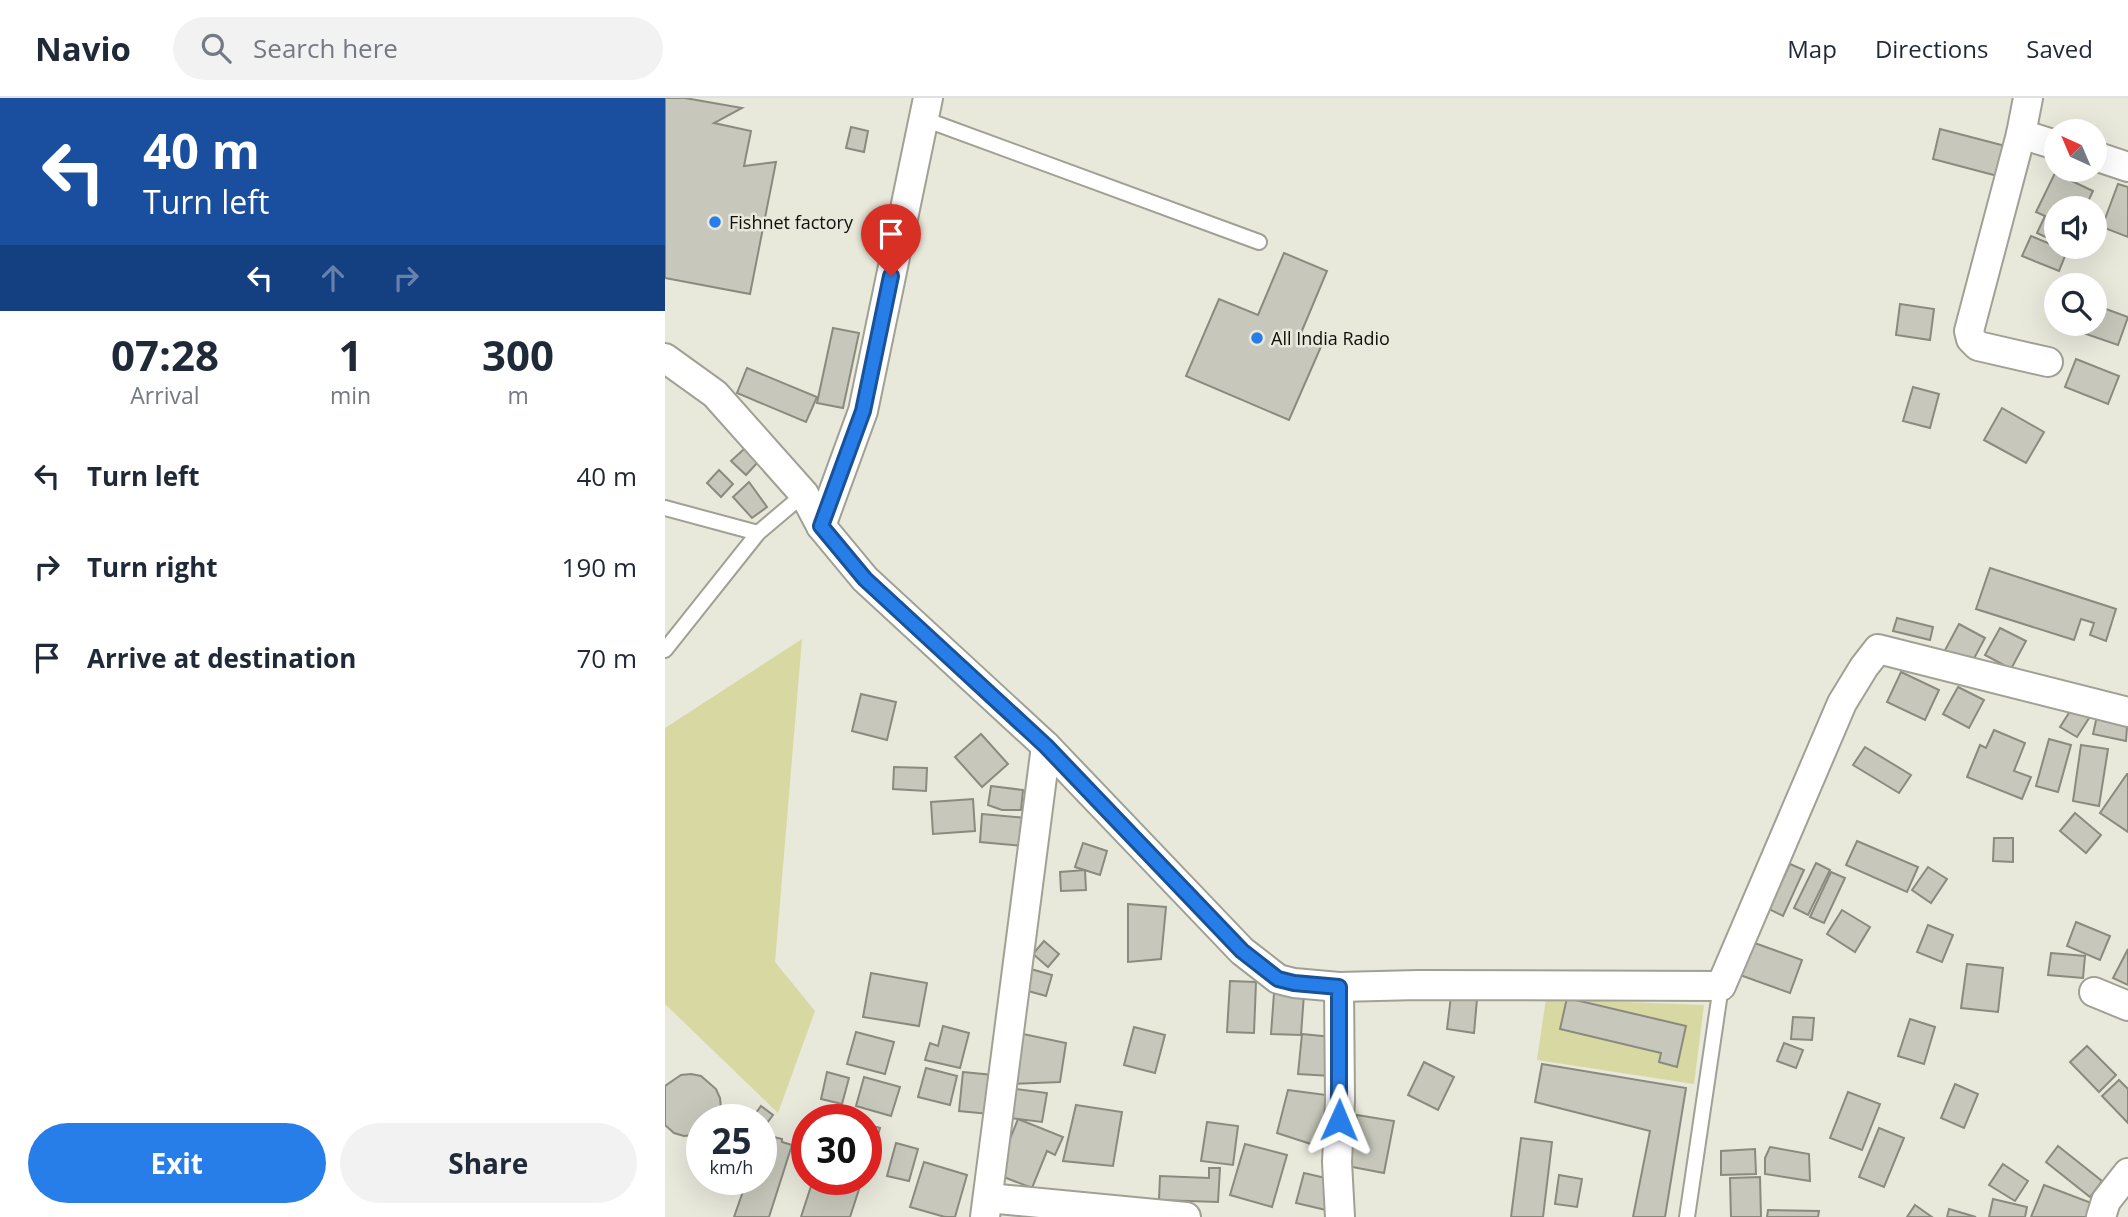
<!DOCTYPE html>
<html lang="en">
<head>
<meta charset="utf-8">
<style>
  body { margin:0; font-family:"Open Sans",sans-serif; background:#f2f2f3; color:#1f2937; height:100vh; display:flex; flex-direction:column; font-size:26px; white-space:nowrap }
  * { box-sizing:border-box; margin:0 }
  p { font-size:23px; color:#747a83 }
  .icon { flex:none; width:38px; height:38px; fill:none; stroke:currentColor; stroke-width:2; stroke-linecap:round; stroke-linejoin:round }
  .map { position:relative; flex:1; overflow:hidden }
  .panel { display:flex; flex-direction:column; background:#fff; width:665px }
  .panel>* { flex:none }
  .banner { background:#1a4fa0; color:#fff; overflow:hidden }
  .needle { width:46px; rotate:316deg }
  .buttons { position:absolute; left:1379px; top:21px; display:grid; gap:14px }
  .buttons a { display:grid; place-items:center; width:63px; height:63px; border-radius:50%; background:#fff; box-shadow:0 7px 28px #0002; font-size:35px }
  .speed { position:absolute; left:21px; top:1006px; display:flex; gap:14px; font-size:35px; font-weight:700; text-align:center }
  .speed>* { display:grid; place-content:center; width:91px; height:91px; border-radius:50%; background:#fff; box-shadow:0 7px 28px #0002; line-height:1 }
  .speed small { font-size:18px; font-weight:400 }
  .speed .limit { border:10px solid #d22; background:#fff; color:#111 }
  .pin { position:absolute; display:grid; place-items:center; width:60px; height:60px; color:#fff; margin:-72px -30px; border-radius:50% 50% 50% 0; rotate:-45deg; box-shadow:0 0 7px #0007 }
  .pin .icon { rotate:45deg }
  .me { position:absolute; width:77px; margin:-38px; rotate:1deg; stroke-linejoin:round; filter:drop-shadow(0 0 5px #0008) }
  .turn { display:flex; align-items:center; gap:24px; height:147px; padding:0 28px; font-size:32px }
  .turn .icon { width:91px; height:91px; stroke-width:2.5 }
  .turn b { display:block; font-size:49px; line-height:60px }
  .lanes { display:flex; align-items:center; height:66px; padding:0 28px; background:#0003; justify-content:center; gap:35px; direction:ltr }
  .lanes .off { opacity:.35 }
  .eta { display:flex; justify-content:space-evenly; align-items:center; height:119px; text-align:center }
  .eta b { font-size:42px; font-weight:700; line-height:49px }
  .cta { display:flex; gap:14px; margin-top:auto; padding:14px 28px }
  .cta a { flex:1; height:80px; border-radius:42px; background:#287ee8; color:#fff; font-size:28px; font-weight:700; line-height:80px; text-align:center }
  .cta a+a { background:#f2f2f3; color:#1f2937 }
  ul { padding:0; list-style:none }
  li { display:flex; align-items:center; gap:21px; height:91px; padding:0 28px }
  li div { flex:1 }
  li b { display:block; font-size:26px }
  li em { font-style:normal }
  header { display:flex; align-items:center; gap:42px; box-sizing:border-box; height:98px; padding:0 35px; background:#fff; border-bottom:2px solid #e0e1e3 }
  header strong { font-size:33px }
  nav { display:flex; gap:38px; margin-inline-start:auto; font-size:24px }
  .search { width:490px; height:63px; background:#f2f2f3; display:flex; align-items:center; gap:18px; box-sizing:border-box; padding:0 24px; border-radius:38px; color:#747a83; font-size:26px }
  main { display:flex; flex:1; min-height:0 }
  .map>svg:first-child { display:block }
  .green { fill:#d8d8a3 }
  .building { fill:#c7c8bb; stroke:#8a8a7e; stroke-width:2 }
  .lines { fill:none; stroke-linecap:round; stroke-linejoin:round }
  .service-casing { stroke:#a0a094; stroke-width:18 }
  .minor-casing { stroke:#a0a094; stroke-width:32 }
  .service { stroke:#fff; stroke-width:14 }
  .minor { stroke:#fff; stroke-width:28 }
  .route-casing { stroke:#1a5297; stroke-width:18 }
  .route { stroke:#287ee8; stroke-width:12 }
  .poi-dot { fill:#287ee8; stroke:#e8e8db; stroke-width:2.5 }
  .labels { text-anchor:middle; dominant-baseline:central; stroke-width:5; stroke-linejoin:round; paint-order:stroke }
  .poi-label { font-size:18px; fill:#0f0f0b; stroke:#e8e8db; text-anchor:start }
</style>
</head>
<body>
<header>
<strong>Navio</strong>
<div class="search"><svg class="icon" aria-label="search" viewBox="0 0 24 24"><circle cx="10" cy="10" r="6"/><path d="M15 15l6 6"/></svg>Search here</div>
<nav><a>Map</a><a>Directions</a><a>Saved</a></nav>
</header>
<main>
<section class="panel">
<div class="banner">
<div class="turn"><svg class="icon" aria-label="left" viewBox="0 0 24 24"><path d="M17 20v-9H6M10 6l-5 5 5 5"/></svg><div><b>40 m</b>Turn left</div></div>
<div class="lanes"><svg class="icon" aria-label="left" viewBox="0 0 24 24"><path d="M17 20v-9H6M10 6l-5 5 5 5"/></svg><svg class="icon off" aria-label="ahead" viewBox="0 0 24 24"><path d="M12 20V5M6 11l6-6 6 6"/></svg><svg class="icon off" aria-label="right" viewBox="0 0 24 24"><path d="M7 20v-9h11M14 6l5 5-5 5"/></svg></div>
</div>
<div class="eta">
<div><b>07:28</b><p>Arrival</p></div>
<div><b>1</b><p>min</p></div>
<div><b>300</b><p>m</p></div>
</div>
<ul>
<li><svg class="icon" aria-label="left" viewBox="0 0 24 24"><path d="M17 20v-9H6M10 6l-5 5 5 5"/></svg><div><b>Turn left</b></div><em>40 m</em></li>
<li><svg class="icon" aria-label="right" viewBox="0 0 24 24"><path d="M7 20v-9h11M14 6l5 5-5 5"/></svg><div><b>Turn right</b></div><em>190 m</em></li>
<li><svg class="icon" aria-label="arrive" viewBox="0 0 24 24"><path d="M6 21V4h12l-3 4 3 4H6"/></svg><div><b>Arrive at destination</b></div><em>70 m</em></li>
</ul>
<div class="cta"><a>Exit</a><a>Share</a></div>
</section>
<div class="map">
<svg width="1463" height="1119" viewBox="0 0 1463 1119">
  <rect width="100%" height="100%" fill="#e8e8db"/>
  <g class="green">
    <polygon points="137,541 110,864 150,913 113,1015 0,906 0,630"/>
    <polygon points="881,901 1039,907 1029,986 872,962"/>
  </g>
  <g class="building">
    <polygon points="0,0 20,0 77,10 49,25 86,33 79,68 111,64 85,196 0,180"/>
    <polygon points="186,29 203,33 199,54 181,50"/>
    <polygon points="1275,31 1348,50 1340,80 1268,61"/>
    <polygon points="1390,75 1428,93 1420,110 1391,110 1391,144 1372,135 1380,118 1371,114"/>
    <polygon points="1453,86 1463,89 1463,139 1437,129"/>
    <polygon points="1366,138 1402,153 1394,173 1357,158"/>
    <polygon points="619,155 662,173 636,235 658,244 624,322 521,278 554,201 593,217"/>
    <polygon points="1235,206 1269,211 1265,242 1231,237"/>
    <polygon points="1430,207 1463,219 1453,247 1418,235 1421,226 1430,226"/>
    <polygon points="168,230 194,235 178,310 152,305"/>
    <polygon points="1411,261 1454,278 1443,306 1400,289"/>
    <polygon points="82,270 152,299 141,324 72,295"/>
    <polygon points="1248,289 1274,296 1265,330 1238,323"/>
    <polygon points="1337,310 1379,334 1361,365 1319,342"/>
    <polygon points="79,351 93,364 81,377 66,363"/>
    <polygon points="54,372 68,386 56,399 42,385"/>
    <polygon points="84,384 102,409 87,420 68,399"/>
    <polygon points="1325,470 1451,511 1441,543 1425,537 1429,525 1416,521 1409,542 1311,511"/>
    <polygon points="1232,520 1268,529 1265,542 1228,533"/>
    <polygon points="1294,526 1320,540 1305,568 1279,554"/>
    <polygon points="1335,530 1361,543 1346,571 1320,557"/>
    <polygon points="1236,574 1274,592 1260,622 1222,604"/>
    <polygon points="1293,589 1319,602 1304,630 1278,616"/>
    <polygon points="196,596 231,604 222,642 187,633"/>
    <polygon points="1409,607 1426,617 1412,639 1395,629"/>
    <polygon points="1434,609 1463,615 1461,643 1428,636"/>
    <polygon points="1329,632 1360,645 1349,673 1366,679 1357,701 1302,679 1315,647 1321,650"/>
    <polygon points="316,636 343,666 317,689 290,659"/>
    <polygon points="1384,641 1406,647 1393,694 1371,688"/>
    <polygon points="1416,647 1443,651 1434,708 1408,703"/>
    <polygon points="1200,649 1246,677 1234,695 1188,667"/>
    <polygon points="229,669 262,670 261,693 228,691"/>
    <polygon points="1462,676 1463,676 1463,734 1435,715"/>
    <polygon points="326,688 358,692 356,712 337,712 323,707"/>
    <polygon points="308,701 310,733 268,736 266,704"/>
    <polygon points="1410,715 1436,737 1421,755 1395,733"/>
    <polygon points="317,716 361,720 359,748 315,744"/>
    <polygon points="1329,740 1348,740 1348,764 1328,763"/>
    <polygon points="1192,743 1253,769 1242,794 1181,767"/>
    <polygon points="418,745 442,753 435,777 410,769"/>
    <polygon points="1151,765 1165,772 1143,817 1129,810"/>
    <polygon points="1125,766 1139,772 1118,818 1104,811"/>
    <polygon points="1263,769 1282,781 1266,805 1247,792"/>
    <polygon points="420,772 421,792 396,793 395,774"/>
    <polygon points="1166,774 1180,780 1159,825 1145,819"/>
    <polygon points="463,806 501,809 496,861 463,864"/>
    <polygon points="1177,812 1205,829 1190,854 1162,836"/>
    <polygon points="1411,824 1445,838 1435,862 1402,848"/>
    <polygon points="1263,827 1288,837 1277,864 1252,854"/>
    <polygon points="379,843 394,856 383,869 368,856"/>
    <polygon points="1084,843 1137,862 1125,895 1072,876"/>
    <polygon points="1463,851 1463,887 1448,880"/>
    <polygon points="1386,855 1420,858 1418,880 1383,877"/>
    <polygon points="1302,866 1338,870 1333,914 1296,910"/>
    <polygon points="362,870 387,877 381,898 356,891"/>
    <polygon points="206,875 262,885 254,928 198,919"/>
    <polygon points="565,883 591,884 589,935 562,934"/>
    <polygon points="609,895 639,896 636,937 606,936"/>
    <polygon points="786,898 812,901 809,935 782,931"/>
    <polygon points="902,900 1021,928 1012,969 994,964 996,955 895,931"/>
    <polygon points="1128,919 1149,920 1147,942 1126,941"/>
    <polygon points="1245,921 1270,929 1259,966 1233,958"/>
    <polygon points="278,928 304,935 295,970 260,962 265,945 273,948"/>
    <polygon points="469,929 500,937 490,975 459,967"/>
    <polygon points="191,934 229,944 220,976 182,966"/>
    <polygon points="349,934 401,945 395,984 343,986"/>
    <polygon points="637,936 667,939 666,978 633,976"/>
    <polygon points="1119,945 1138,952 1131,970 1112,963"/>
    <polygon points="1422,948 1451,977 1434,994 1405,964"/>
    <polygon points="759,964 789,979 773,1012 743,997"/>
    <polygon points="877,966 1021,990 1000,1119 968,1119 985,1033 870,1004"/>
    <polygon points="261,970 292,978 285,1007 253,999"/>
    <polygon points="162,974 184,980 177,1006 156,1001"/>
    <polygon points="298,974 328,977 324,1016 294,1013"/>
    <polygon points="26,976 36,978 51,991 55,1000 56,1010 52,1022 37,1022 37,1036 19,1038 9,1035 0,1027 0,988 16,977"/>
    <polygon points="199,979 235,989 226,1018 191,1008"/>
    <polygon points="1454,982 1463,991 1463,1025 1437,998"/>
    <polygon points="1290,986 1313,996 1299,1030 1276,1020"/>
    <polygon points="343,990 382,995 377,1024 338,1019"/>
    <polygon points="623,992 669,998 655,1049 612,1035"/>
    <polygon points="1183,994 1215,1006 1197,1052 1165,1040"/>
    <polygon points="411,1007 457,1014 448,1068 398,1063"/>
    <polygon points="96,1008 108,1017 96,1033 96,1022 86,1022"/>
    <polygon points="692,1017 729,1023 719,1075 682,1068"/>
    <polygon points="353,1021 398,1039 390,1057 382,1053 367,1090 331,1076"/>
    <polygon points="542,1024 573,1028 568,1067 536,1063"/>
    <polygon points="201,1026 215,1030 207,1058 201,1056"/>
    <polygon points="1214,1030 1239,1040 1219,1089 1194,1079"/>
    <polygon points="97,1036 117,1041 117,1044 127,1047 104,1119 69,1119 82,1082 96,1082"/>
    <polygon points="856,1040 887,1044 878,1119 846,1119"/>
    <polygon points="231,1045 253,1051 244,1083 222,1078"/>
    <polygon points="580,1046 622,1057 607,1109 565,1097"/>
    <polygon points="1393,1048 1437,1083 1425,1099 1381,1064"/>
    <polygon points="1105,1049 1144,1056 1145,1083 1100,1076 1100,1060"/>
    <polygon points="1090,1051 1091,1076 1056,1077 1056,1053"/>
    <polygon points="259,1064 302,1077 290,1119 280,1119 245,1109"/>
    <polygon points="1338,1066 1363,1083 1350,1103 1324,1087"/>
    <polygon points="544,1070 555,1070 553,1104 494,1102 495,1078 544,1080"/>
    <polygon points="639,1075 669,1082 661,1112 631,1105"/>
    <polygon points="894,1077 917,1081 912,1109 890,1106"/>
    <polygon points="1095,1079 1096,1119 1066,1119 1065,1080"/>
    <polygon points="148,1082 197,1082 185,1119 136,1119"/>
    <polygon points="1379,1087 1429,1106 1424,1119 1366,1119"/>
    <polygon points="1328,1101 1362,1109 1360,1119 1324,1119"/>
    <polygon points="1250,1107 1267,1119 1242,1119"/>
    <polygon points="1284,1111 1311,1119 1282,1119"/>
    <polygon points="1103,1112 1154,1113 1153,1119 1102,1119"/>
  </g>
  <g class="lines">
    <g class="service-casing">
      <g id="service">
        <polyline points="259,21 594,144"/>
        <polyline points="0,410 93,435"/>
        <polyline points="0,552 93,435 139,396"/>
        <polyline points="1022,1119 1056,888"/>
      </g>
    </g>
    <g class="minor-casing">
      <g id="minor">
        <polyline points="1363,0 1356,36 1304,233 1306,241 1313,248 1383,264"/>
        <polyline points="1356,36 1391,47"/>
        <polyline points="1430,58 1463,69"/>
        <polyline points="0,260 50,296 139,396 156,428 200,481 381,648 577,853 613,881 629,885 674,889 753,887 1056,888 1177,605 1199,569 1213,551 1463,614"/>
        <polyline points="156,428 198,313 263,0"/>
        <polyline points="674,889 675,1002 672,1064 675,1119"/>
        <polyline points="1429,894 1463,908"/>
        <polyline points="323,1100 521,1119"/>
        <polyline points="320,1119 381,648"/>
        <polyline points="1436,1119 1441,1103 1463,1075"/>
      </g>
    </g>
    <use href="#service" class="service"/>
    <use href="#minor" class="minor"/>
  </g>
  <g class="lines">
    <g class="route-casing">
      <polyline id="route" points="226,178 198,313 156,428 200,481 381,648 577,853 613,881 629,885 674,889 674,1022"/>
    </g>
    <use href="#route" class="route"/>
  </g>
  <g class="poi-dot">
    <circle cx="50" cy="124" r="7"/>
    <circle cx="592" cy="240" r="7"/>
  </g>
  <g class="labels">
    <g class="poi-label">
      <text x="64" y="124">Fishnet factory</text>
      <text x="606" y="240">All India Radio</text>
    </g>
  </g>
</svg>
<div class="buttons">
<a><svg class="needle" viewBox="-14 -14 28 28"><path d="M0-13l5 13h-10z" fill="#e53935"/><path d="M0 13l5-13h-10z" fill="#747a83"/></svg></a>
<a><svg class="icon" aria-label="sound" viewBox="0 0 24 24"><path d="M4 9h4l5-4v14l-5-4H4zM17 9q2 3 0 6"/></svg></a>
<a><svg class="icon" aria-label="search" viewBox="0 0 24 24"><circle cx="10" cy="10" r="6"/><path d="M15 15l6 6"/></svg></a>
</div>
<div class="speed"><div>25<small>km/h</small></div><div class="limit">30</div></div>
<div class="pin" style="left:226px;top:178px;background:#d93025"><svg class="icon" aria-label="arrive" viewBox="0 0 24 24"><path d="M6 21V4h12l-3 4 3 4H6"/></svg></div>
<svg class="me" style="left:674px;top:1022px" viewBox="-20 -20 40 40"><path d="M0-17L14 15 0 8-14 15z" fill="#287ee8" stroke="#fff" stroke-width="4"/></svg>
</div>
</main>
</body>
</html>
